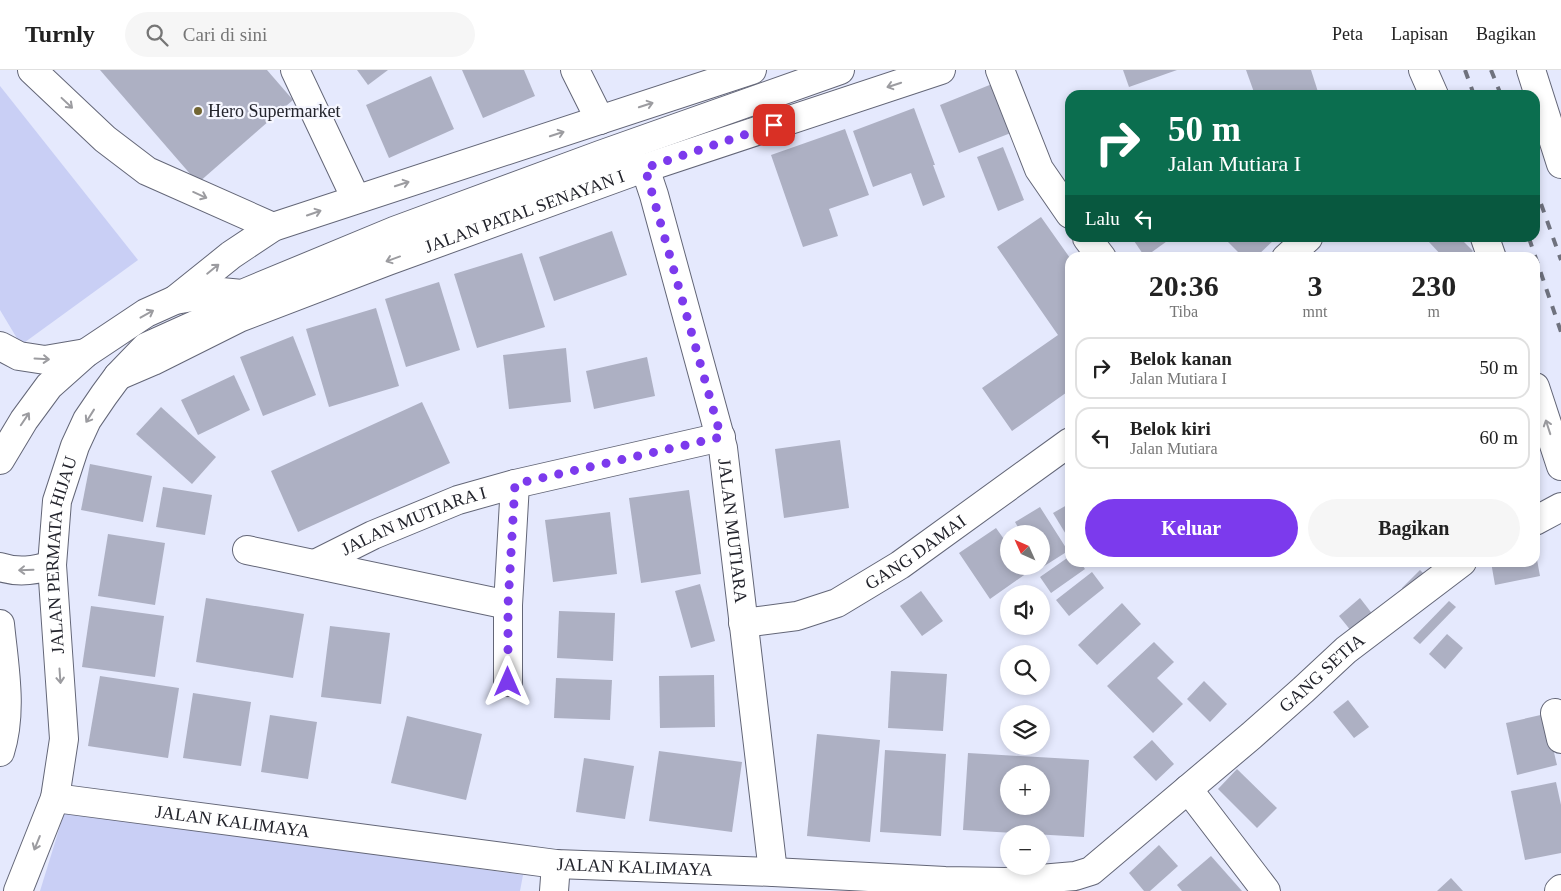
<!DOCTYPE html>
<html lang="id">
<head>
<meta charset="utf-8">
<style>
  body { margin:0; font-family:"Times New Roman",serif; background:#f6f6f6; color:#222; height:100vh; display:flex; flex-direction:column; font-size:19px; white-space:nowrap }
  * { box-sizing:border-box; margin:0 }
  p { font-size:16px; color:#767676 }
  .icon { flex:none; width:28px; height:28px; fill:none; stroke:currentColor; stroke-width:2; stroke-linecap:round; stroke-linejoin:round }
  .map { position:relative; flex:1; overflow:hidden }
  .sheet { position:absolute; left:1065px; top:182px; width:475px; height:315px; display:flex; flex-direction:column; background:#fff; border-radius:15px; box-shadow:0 2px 8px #0003 }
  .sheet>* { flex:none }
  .hud { position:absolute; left:1065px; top:20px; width:475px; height:152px; border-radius:15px; box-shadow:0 2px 8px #0003; background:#0b6e4f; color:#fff; overflow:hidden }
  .needle { width:32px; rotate:315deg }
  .controls { position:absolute; left:1000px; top:455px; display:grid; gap:10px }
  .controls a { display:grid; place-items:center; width:50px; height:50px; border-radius:50%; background:#fff; box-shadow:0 2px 8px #0003; font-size:25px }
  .pin { position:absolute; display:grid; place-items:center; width:42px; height:42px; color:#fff; margin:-21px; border-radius:10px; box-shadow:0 2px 8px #0006 }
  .me { position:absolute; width:55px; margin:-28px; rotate:0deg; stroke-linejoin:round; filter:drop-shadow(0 0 4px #0008) }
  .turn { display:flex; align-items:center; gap:18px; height:105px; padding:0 20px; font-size:22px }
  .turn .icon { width:65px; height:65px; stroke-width:2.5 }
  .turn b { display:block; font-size:35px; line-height:42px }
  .then { display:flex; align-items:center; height:48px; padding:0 20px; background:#0003; gap:10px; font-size:19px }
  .eta { display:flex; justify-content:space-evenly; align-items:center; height:85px; text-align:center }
  .eta b { font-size:30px; font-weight:700; line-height:35px }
  .cta { display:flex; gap:10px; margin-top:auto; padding:10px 20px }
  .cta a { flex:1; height:58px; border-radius:30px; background:#7c3aed; color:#fff; font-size:20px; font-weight:700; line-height:58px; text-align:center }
  .cta a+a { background:#f6f6f6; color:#222 }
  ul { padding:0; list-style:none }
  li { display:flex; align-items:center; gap:15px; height:62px; margin:0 10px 8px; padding:0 10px; border:2px solid #e0e0e0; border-radius:15px }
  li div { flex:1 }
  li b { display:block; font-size:19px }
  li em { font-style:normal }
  header { display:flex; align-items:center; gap:30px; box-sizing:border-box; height:70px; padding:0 25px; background:#fff; border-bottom:1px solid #e0e0e0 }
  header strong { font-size:24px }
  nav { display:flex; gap:28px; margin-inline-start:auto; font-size:18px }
  .search { width:350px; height:45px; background:#f6f6f6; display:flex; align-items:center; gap:12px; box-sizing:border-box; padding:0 18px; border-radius:28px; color:#767676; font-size:19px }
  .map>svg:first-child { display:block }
  .green { fill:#c9cff5 }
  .building { fill:#adb0c3; fill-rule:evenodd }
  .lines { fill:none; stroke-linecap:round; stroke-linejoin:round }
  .minor-casing { stroke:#636677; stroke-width:30 }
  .major-casing { stroke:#636677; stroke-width:30 }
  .highway-casing { stroke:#636677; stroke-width:30 }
  .minor { stroke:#fff; stroke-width:28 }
  .major { stroke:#fff; stroke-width:28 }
  .highway { stroke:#fff; stroke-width:28 }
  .rail { stroke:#6f727e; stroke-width:4; stroke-dasharray:9 9; stroke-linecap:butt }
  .oneway { stroke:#9c9ca0 }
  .route { stroke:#7c3aed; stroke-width:9; stroke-dasharray:0 16.2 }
  .poi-dot { fill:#726633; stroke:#f5f6ff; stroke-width:2 }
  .labels { text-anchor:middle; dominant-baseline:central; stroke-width:4.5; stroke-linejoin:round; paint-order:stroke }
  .poi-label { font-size:18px; fill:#23242c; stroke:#f5f6ff; text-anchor:start }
  .street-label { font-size:18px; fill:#23242c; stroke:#f5f6ff }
</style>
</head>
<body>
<header>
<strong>Turnly</strong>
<div class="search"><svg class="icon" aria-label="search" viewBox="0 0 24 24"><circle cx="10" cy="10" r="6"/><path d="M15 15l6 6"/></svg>Cari di sini</div>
<nav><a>Peta</a><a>Lapisan</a><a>Bagikan</a></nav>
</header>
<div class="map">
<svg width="1561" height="821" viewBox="0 0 1561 821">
  <rect width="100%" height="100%" fill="#e5e9fd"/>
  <g class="green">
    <polygon points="0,16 138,190 21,275 0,240"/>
    <polygon points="65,740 523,805 520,821 40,821"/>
  </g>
  <g class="building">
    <polygon points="100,0 267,0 293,30 198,113"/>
    <polygon points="357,0 388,0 368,15"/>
    <polygon points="462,0 524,0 535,26 483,48"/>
    <polygon points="1123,0 1177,0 1129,17"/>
    <polygon points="1246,0 1311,0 1319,25 1255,25"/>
    <polygon points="431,6 454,59 389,88 366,35"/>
    <polygon points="997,12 1016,61 959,83 940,35"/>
    <polygon points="914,38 935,95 933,95 945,127 923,136 911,103 873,117 853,61"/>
    <polygon points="845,59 869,125 829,139 838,166 803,177 771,85"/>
    <polygon points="1003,77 1024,130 998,141 977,87"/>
    <polygon points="1041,147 1070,188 1070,320 1012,361 982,318 1058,265 997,177"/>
    <polygon points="612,161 627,205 554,231 539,187"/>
    <polygon points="1132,168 1169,168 1170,169 1145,187"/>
    <polygon points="1224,168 1276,168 1255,188 1244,188"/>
    <polygon points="1434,168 1460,168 1473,181 1466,188 1444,188 1429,172"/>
    <polygon points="522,183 545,257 477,278 454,204"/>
    <polygon points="439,212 460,280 406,297 385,229"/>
    <polygon points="376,238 399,316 329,337 306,259"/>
    <polygon points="293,266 316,325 263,346 240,287"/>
    <polygon points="566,278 571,332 509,339 503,285"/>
    <polygon points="647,287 655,326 594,339 586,301"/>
    <polygon points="234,305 250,340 198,365 181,330"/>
    <polygon points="422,332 450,393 298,462 271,401"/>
    <polygon points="161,337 216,387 192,414 136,364"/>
    <polygon points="840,370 849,438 784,448 775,379"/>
    <polygon points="90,394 152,406 143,452 81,440"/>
    <polygon points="163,417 212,425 205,465 156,457"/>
    <polygon points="689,420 701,504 641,513 629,428"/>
    <polygon points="1067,435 1070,440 1070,471 1053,443"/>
    <polygon points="1040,437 1068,481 1038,500 1036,496 1041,496 1041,464 1022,464 1015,452"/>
    <polygon points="610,442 617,504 553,512 545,450"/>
    <polygon points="996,458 1009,476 1009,496 1023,496 1027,503 990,529 959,483"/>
    <polygon points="108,464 165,473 155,535 98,526"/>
    <polygon points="1536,484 1540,506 1495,515 1491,492 1535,492"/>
    <polygon points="1070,486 1070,492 1080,492 1085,499 1051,523 1040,507"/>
    <polygon points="1420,500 1430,510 1411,528 1402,518"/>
    <polygon points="1092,502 1104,518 1069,546 1056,530"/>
    <polygon points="700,514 715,571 691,578 675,521"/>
    <polygon points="921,521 943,551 922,566 900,536"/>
    <polygon points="206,528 304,544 293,608 196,592"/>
    <polygon points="1360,528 1377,550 1356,567 1339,546"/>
    <polygon points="1449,531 1456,537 1420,574 1413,568"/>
    <polygon points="1122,533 1141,554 1097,595 1078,575"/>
    <polygon points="91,536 164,546 155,607 82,597"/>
    <polygon points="559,541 615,543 613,591 557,588"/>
    <polygon points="330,556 390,563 381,634 321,627"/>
    <polygon points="1447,564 1463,578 1445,599 1429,584"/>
    <polygon points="1154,572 1174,592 1157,608 1183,634 1153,663 1107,616"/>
    <polygon points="891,601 947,604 943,661 888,658"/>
    <polygon points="714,605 715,657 660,658 659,606"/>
    <polygon points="100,606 179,618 168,688 88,676"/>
    <polygon points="556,608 612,610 610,650 554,648"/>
    <polygon points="1204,611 1227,634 1210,652 1187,629"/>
    <polygon points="193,623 251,632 241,696 183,688"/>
    <polygon points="1348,630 1369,657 1354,668 1333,642"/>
    <polygon points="1545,644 1557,695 1517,705 1506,653"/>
    <polygon points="270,645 317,652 308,709 261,702"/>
    <polygon points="407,646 482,664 466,730 391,713"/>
    <polygon points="817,664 880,670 870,772 807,766"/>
    <polygon points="1152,670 1174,694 1156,711 1133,687"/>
    <polygon points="885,680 946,684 941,766 880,762"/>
    <polygon points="659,681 742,692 732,762 649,751"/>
    <path d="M968,683L1089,690L1084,767L963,760ZM1009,704H1041V736H1009Z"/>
    <polygon points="584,688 634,696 625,749 576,742"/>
    <polygon points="1237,699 1277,738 1257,758 1218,719"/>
    <polygon points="1556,712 1561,735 1561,783 1525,790 1511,721"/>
    <polygon points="1159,775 1178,796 1150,821 1144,821 1129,803"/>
    <polygon points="1211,786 1242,821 1182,821 1177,815"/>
    <polygon points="1451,808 1463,821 1437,821"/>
  </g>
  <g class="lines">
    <g class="minor-casing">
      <g id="minor">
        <polyline points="32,0 105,69 147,101 273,157"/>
        <polyline points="295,0 356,129"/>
        <polyline points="575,0 600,50"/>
        <polyline points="1000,0 1039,99 1070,144"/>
        <path id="s1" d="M645,98L654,125L723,378L773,802"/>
        <polyline points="1087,168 1102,188"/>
        <polyline points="1286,188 1308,168"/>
        <polyline points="175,230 231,185 273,157 752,0"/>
        <polyline points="0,276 19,286 45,290 86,283"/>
        <path id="s2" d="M118,306L153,291L239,248L388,191L630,103L941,0"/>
        <polyline points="1535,451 1561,437"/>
        <polyline points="247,480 508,535"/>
        <path id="s3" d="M315,494L373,465L458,430L515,414"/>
        <path id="s4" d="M743,553L797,546L837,533L900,495L1070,372"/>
        <polyline points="508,612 508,535 515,414 721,367"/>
        <polyline points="1555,643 1561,669"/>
        <polyline points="1188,719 1266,821"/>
        <path id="s5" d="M55,728L556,794L773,802L945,811L1006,812L1075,806L1091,801L1251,666L1303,620L1346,580L1462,492"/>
        <polyline points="554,821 556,794"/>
        <polyline points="1559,821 1561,819"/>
      </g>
    </g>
    <g class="major-casing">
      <g id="major">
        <polyline points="0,390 24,350 49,316 86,283 146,243 175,230 221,222 242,224 394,161 600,85 840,0"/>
        <path d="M0,497C18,503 34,501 52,495"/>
        <path d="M0,554C4,595 13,641 0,682"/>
        <path id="s6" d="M18,821L55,728L64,669L52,495L57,431L75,376L87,350L104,325L118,306L146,277L228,240L242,224"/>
      </g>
    </g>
    <g class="highway-casing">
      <g id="highway">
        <polyline points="1423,0 1434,25"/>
        <polyline points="1531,0 1561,94"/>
        <polyline points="1485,168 1492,188"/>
        <polyline points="1535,317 1561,396"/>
      </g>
    </g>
    <use href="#minor" class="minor"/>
    <use href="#major" class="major"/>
    <use href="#highway" class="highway"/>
    <g class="rail">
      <polyline points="1465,0 1474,25"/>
      <polyline points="1491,0 1501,25"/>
      <polyline points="1535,117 1561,190"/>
      <polyline points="1529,168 1561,262"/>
    </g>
  </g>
  <defs><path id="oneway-shaft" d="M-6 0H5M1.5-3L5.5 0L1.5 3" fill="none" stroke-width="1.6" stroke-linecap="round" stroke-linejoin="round" transform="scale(1.25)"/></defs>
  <g class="oneway">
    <use href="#oneway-shaft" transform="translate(894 15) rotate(162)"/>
    <use href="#oneway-shaft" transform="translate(67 33) rotate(43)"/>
    <use href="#oneway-shaft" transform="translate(646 35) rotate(-18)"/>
    <use href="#oneway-shaft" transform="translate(557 64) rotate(-18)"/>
    <use href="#oneway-shaft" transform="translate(402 114) rotate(-18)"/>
    <use href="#oneway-shaft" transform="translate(200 125) rotate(24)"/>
    <use href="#oneway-shaft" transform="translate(314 143) rotate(-19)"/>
    <use href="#oneway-shaft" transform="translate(393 189) rotate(160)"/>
    <use href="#oneway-shaft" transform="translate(213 199) rotate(-39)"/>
    <use href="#oneway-shaft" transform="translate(147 244) rotate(-29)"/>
    <use href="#oneway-shaft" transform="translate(42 289) rotate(3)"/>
    <use href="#oneway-shaft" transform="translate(90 346) rotate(122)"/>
    <use href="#oneway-shaft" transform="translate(25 349) rotate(-56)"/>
    <use href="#oneway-shaft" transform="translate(1548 357) rotate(-108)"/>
    <use href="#oneway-shaft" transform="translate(26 500) rotate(178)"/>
    <use href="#oneway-shaft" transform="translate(60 606) rotate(86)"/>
    <use href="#oneway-shaft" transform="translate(37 773) rotate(112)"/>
  </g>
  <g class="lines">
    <polyline class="route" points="508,612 508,535 515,414 721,367 645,98 774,55"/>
  </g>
  <circle class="poi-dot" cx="198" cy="41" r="5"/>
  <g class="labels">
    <g class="poi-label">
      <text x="208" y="41">Hero Supermarket</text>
    </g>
    <g class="street-label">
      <text stroke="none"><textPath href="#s2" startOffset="439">JALAN PATAL SENAYAN I</textPath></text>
      <text stroke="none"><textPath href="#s3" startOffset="108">JALAN MUTIARA I</textPath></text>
      <text stroke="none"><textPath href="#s1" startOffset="374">JALAN MUTIARA</textPath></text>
      <text stroke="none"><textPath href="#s4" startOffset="190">GANG DAMAI</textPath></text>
      <text stroke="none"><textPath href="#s6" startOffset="345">JALAN PERMATA HIJAU</textPath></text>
      <text stroke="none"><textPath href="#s5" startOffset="1346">GANG SETIA</textPath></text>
      <text stroke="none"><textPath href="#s5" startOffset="179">JALAN KALIMAYA</textPath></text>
      <text stroke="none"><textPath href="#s5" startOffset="584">JALAN KALIMAYA</textPath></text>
    </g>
  </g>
</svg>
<div class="controls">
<a><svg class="needle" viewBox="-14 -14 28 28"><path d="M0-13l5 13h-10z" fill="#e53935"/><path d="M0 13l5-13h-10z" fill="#767676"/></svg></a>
<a><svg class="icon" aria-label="sound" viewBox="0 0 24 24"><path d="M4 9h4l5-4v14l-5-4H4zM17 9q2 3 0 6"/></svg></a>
<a><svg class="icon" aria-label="search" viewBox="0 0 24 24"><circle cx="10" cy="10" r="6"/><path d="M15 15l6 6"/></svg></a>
<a><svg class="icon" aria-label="layers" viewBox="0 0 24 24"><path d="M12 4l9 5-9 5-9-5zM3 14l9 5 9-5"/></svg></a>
<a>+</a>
<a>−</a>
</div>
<div class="pin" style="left:774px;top:55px;background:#d93025"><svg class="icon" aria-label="arrive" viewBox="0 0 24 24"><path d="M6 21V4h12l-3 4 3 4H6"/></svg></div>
<svg class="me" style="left:508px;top:612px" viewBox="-20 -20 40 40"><path d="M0-17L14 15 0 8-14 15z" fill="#7c3aed" stroke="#fff" stroke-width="4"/></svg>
<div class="hud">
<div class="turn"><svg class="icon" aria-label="right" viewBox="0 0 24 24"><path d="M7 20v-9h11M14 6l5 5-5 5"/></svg><div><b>50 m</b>Jalan Mutiara I</div></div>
<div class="then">Lalu<svg class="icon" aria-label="left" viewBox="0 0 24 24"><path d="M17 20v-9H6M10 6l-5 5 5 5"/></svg></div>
</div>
<section class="sheet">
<div class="eta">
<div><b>20:36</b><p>Tiba</p></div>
<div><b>3</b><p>mnt</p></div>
<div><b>230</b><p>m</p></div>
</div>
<ul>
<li><svg class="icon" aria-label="right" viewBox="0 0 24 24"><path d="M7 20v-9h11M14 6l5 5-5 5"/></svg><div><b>Belok kanan</b><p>Jalan Mutiara I</p></div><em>50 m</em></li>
<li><svg class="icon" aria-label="left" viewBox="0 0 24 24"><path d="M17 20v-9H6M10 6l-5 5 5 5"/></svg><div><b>Belok kiri</b><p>Jalan Mutiara</p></div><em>60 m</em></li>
</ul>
<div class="cta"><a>Keluar</a><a>Bagikan</a></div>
</section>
</div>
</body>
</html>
